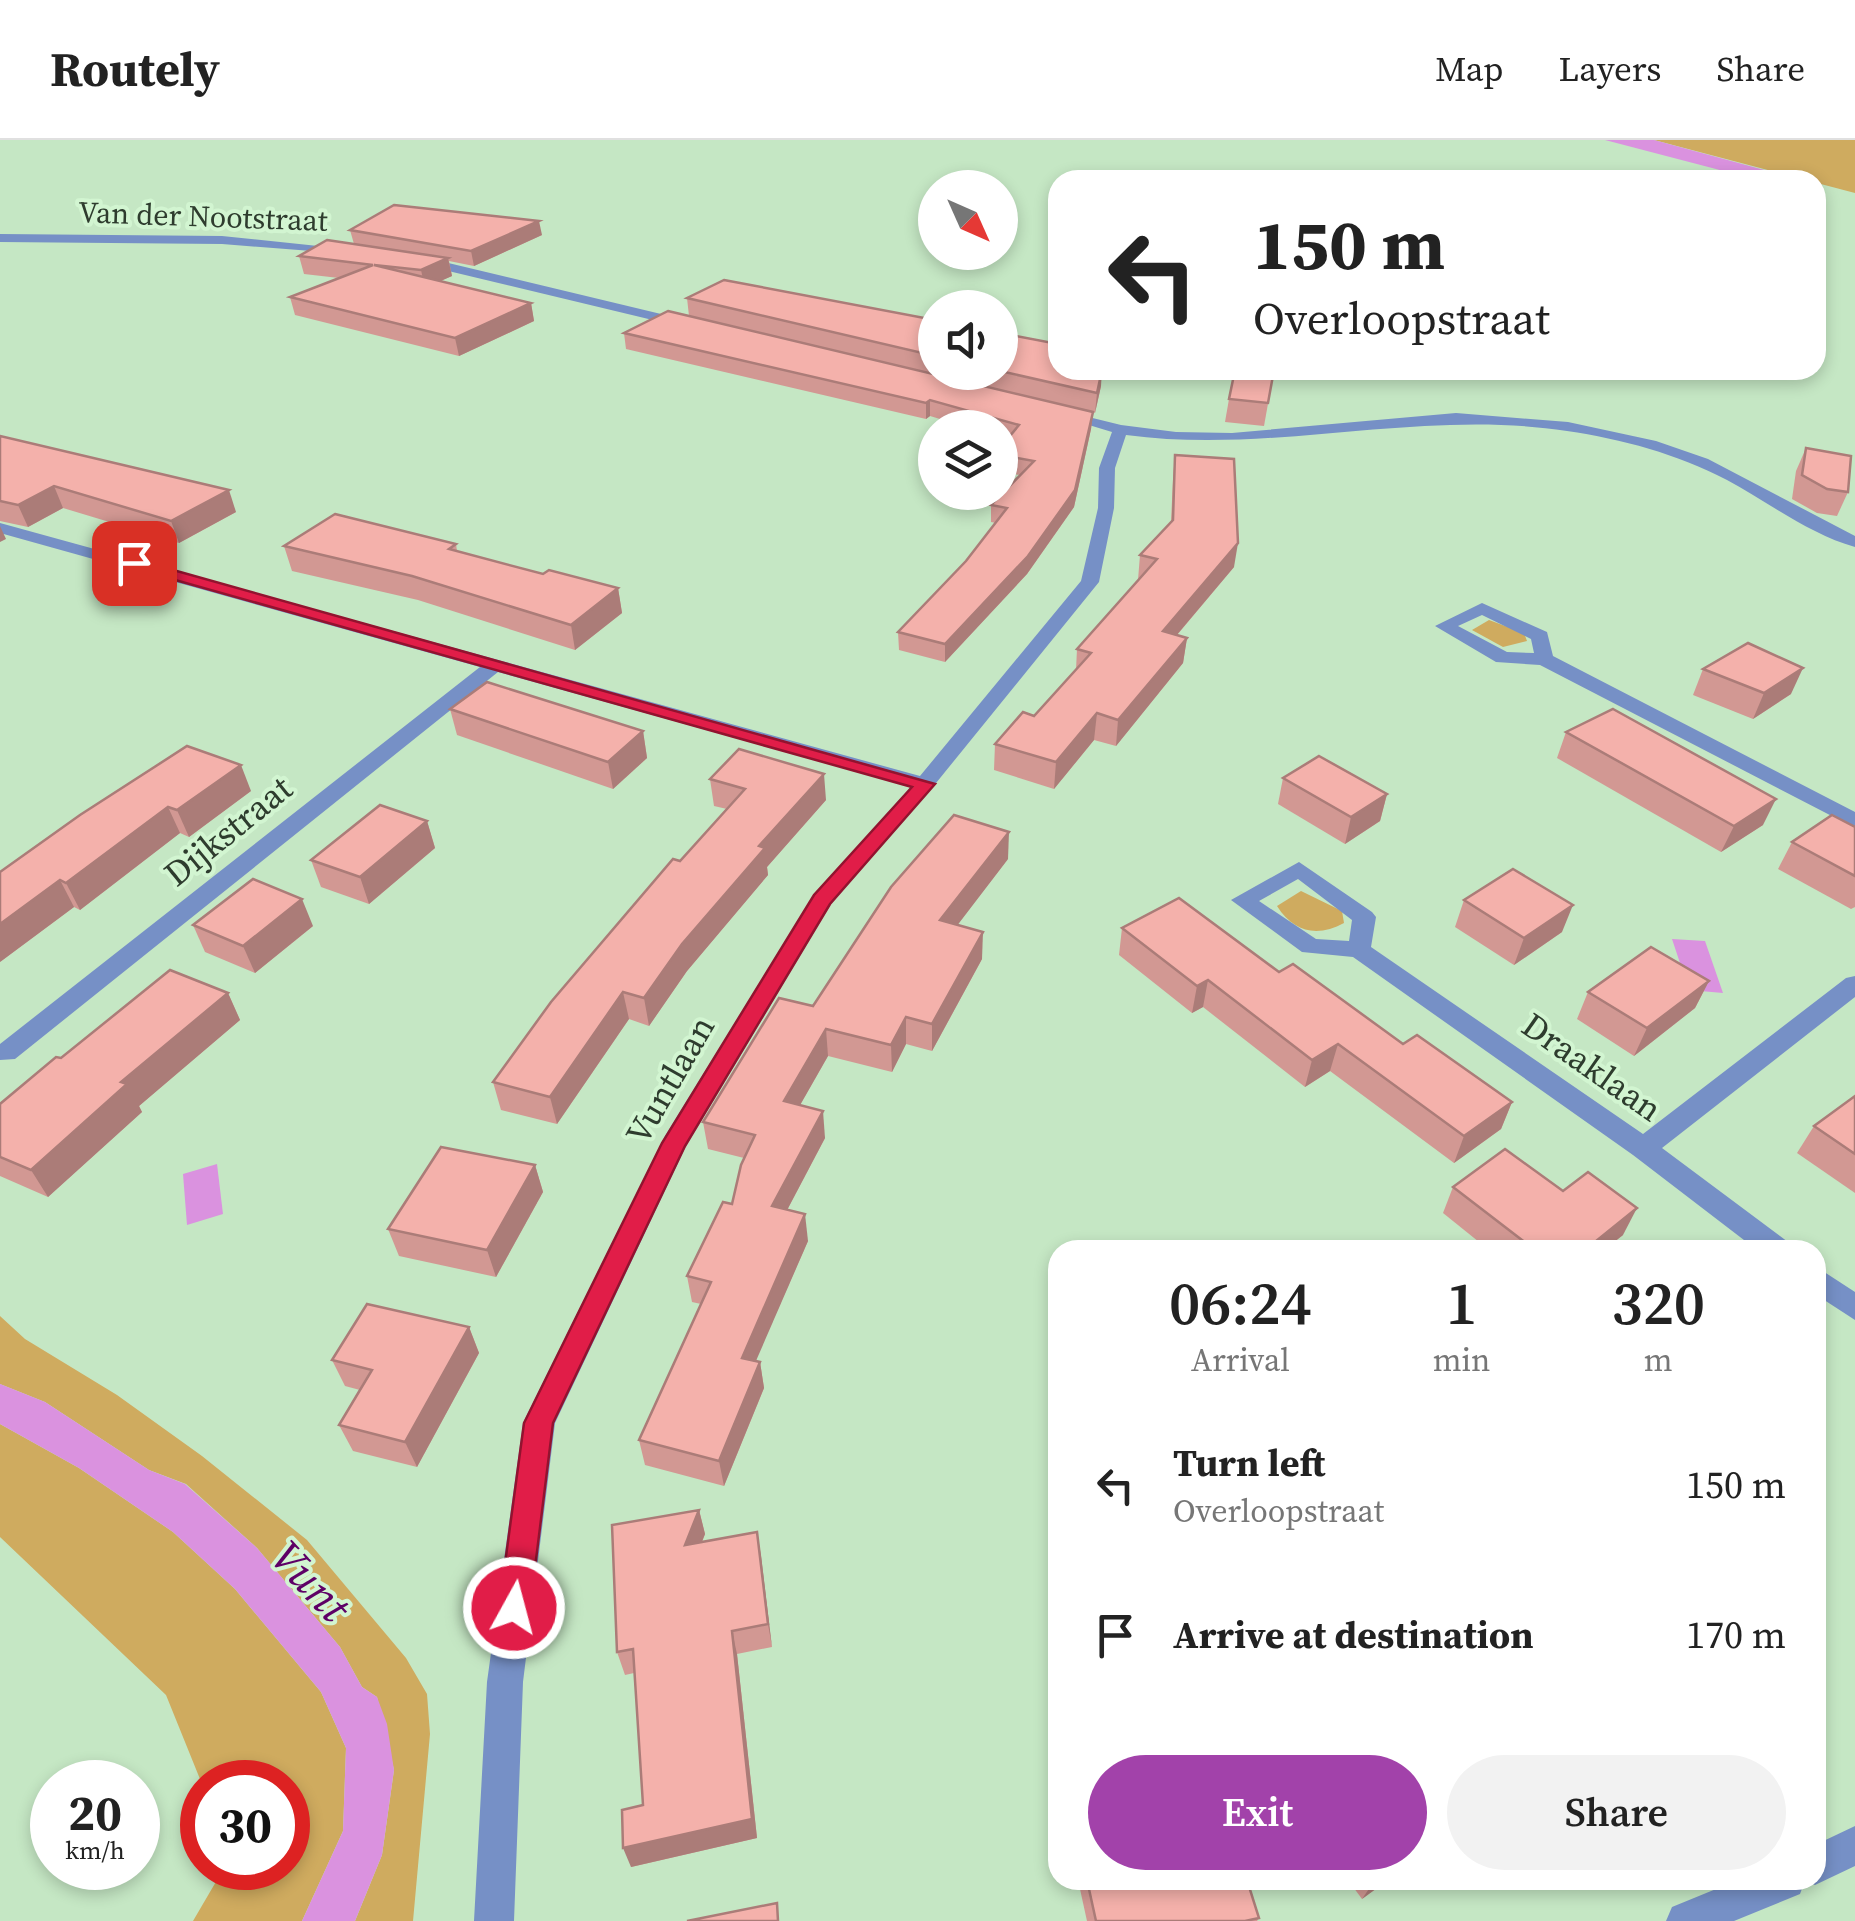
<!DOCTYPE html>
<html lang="en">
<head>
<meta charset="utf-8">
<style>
  body { margin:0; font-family:"Source Serif 4",serif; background:#f2f2f2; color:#222; height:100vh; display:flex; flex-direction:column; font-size:38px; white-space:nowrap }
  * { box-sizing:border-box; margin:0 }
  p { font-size:32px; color:#767676 }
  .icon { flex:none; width:55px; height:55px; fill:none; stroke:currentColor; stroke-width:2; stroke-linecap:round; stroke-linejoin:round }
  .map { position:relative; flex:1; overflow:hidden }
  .drawer { position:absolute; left:1048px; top:1100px; width:778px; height:650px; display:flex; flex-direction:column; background:#fff; border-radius:30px; box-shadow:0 5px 15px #0003 }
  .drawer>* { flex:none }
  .hud { position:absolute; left:1048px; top:30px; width:778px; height:210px; border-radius:30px; box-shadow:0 5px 15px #0003; background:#fff; color:#222; overflow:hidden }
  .needle { width:65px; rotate:135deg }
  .buttons { position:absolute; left:918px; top:30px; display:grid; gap:20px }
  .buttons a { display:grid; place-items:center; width:100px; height:100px; border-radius:50%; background:#fff; box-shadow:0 5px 15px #0003; font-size:50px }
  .speed { position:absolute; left:30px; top:1620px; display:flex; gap:20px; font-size:50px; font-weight:700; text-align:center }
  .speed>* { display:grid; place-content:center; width:130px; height:130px; border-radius:50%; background:#fff; box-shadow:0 5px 15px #0003; line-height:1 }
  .speed small { font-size:25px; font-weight:400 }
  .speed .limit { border:15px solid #d22; background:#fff; color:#111 }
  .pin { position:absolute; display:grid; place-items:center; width:85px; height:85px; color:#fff; margin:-42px; border-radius:20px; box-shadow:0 5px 15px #0006 }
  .me { position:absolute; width:110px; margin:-55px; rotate:7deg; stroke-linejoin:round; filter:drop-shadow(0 0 8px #0008) }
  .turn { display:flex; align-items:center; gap:35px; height:210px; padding:0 40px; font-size:45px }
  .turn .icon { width:130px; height:130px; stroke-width:2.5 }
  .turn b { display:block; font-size:70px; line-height:85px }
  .eta { display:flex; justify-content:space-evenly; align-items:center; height:170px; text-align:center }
  .eta b { font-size:60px; font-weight:600; line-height:70px }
  .cta { display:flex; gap:20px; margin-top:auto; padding:20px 40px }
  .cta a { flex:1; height:115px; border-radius:60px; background:#a242aa; color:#fff; font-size:40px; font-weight:600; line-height:115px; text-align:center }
  .cta a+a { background:#f2f2f2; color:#222 }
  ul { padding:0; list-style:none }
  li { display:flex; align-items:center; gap:30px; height:150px; padding:0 40px }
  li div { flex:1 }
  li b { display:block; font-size:38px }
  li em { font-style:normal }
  header { display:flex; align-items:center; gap:60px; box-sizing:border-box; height:140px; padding:0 50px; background:#fff; border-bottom:2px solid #e0e0e0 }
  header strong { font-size:48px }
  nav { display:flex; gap:55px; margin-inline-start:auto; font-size:35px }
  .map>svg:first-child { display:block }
  .green { fill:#cfab5f }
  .water { fill:#da92df }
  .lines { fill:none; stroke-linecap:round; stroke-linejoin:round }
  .minor { fill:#7690c6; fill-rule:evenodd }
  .wall { fill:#d29893 }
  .shaded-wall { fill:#ab7c78 }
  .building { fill:#f4b1ab; stroke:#ab7c78; stroke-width:2.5 }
  .route { fill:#e11d48; stroke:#92132f; stroke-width:2.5 }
  .labels { text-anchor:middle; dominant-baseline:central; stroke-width:8; stroke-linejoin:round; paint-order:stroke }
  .far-street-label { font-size:30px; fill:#2e3c2e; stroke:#d2f5d1 }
  .street-label { font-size:35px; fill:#2e3c2e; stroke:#d2f5d1 }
  .near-water-label { font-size:45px; font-style:italic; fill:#5e0066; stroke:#d2f5d1 }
</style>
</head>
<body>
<header>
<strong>Routely</strong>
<nav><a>Map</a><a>Layers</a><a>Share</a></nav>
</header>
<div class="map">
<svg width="1855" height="1781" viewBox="0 0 1855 1781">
  <rect width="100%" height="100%" fill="#c5e7c4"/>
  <g class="green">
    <polygon points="1654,0 1855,0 1855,53"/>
    <polygon points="1489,480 1524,493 1527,501 1503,507 1472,490"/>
    <path d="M1301,751L1342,771L1344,783C1318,797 1294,793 1277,766Z"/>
    <polygon points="0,1176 25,1199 117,1255 202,1316 307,1400 406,1518 427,1554 430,1594 413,1781 355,1781 382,1715 394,1630 377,1557 362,1547 340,1507 257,1408 186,1344 149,1330 45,1262 0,1244"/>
    <polygon points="0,1284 79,1328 173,1392 235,1449 321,1552 346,1608 343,1691 302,1781 193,1781 224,1728 288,1728 288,1642 202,1644 166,1555 0,1397"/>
  </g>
  <g class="water">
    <polygon points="1605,0 1654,0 1801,40 1758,40"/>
    <polygon points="1672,799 1705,801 1723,853 1689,850"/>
    <polygon points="217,1024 223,1074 187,1085 183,1034"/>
    <polygon points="0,1244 45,1262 149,1330 185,1344 257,1408 340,1507 362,1547 377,1557 387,1584 394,1630 382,1715 355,1781 302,1781 343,1691 346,1608 321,1552 235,1449 173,1392 79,1328 0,1284"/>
  </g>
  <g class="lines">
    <g class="minor">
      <polygon points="0,94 222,96 356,110 350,114 222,104 0,102"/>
      <polygon points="419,116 686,180 693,184 686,188 415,123"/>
      <path d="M1056,269L1121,285L1176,292L1232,293L1456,273L1568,282L1656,301L1708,319L1855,396V407C1809,394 1768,362 1727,340C1677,314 1622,299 1567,291C1419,268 1274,315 1126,295L1115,328L1114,368L1099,442L932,648L831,764L686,1006L555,1283L523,1542L514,1781H474L487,1542L523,1283L665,996L814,755L911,647L498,532L15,919L0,920V904L480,527L0,393V383L920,636L1081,441L1098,368L1099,328L1112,292L1056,275Z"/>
      <path d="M1482,463L1547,492L1553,516L1855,672V688L1540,525L1496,522L1435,486ZM1482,475L1531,499L1534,513L1507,512L1458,486Z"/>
      <path d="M1299,722L1372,772L1376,777L1371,807L1643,994L1846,838L1855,836V857L1662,1008L1788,1102L1792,1110H1757L1633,1015L1353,817L1302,812L1231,760ZM1298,739L1352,780L1349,801L1316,799L1259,761Z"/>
      <polygon points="1815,1126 1855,1152 1855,1180 1815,1154"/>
      <polygon points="1855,1686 1855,1726 1815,1745 1805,1741 1800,1754 1734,1781 1666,1781 1672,1767 1738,1740 1815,1740 1815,1705"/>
    </g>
  </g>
  <g class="wall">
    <polygon points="350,90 542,95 474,126 449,121 452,136 440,141 531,163 534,181 459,216 295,175 290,157 339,138 304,134 299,116 354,104"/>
    <polygon points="687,158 935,180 935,232 1000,232 1000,193 1058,230 1101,246 1095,273 1093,272 1091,289 1074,367 1027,434 945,522 899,510 898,492 966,421 996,383 991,382 991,365 1020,335 1000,332 1000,308 1008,299 1000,296 1000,288 970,288 930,276 926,279 626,209 624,193 689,176"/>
    <polygon points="1274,230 1264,286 1225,282 1229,259"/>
    <polygon points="0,296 236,372 179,403 63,368 28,387 0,381"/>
    <polygon points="1806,308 1848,352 1837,376 1817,373 1792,359 1796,331"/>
    <polygon points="1175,315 1234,427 1177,495 1187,498 1183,523 1116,606 1094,600 1054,649 994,630 995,604 1034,576 1076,530 1077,509 1138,440 1140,415 1171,382 1173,339"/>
    <polygon points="456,404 457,411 543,434 618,448 622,473 575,510 418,460 292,431 284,406"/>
    <polygon points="1703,529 1791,554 1753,579 1693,555"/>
    <polygon points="450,569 643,591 647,618 613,649 457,595"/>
    <polygon points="1566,592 1763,685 1721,712 1557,618"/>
    <polygon points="1283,638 1387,654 1380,681 1345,704 1278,664"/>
    <polygon points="710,639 826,660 767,727 768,735 687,831 649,886 629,879 557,984 501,970 493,942 680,721 727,669 714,666"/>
    <polygon points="251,651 189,697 180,693 80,770 74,767 0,822 80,675"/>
    <polygon points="427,681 435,708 369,764 321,747 311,720"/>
    <polygon points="1855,687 1855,767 1851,769 1778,729 1792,702"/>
    <polygon points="1008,719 957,785 982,819 932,911 906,904 892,932 828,916 800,965 825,998 787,1070 808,1101 755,1221 760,1222 764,1248 724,1346 645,1325 639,1300 701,1164 692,1162 687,1136 732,1064 744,1018 708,1009 703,982 813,866"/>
    <polygon points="1464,760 1562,792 1514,825 1455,787"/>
    <polygon points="193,785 313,786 255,833 205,812"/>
    <polygon points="1122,788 1279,832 1403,904 1512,962 1501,989 1454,1023 1330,931 1305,947 1203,867 1192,873 1119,815"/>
    <polygon points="1709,841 1695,868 1634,916 1577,879 1588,852"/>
    <polygon points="228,853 240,880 139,966 142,972 48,1057 0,1036 0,964 61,918"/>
    <polygon points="1855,956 1855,1053 1797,1013 1814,986"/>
    <polygon points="535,1025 543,1052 496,1137 399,1116 388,1089"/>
    <polygon points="1453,1047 1623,1095 1604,1110 1489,1110 1443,1073"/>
    <polygon points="469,1187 479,1213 417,1327 353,1311 339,1285 360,1250 345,1246 332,1220"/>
    <polygon points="699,1370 705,1394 702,1402 757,1392 772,1507 737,1514 757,1698 631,1727 643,1665 634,1533 625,1535 617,1512"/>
    <polygon points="1078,1740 1247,1740 1259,1778 1257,1781 1087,1781"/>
    <polygon points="1348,1740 1388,1740 1362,1759"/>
  </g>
  <g class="shaded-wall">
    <polygon points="539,81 542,95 474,126 471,111"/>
    <polygon points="448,118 452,136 425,148 421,130"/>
    <polygon points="531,163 534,181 459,216 455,198"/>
    <polygon points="1102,230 1101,246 1095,273 1097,253"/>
    <polygon points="930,260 930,276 926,279 926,263"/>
    <polygon points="1093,272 1091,289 1074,367 1027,434 945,522 945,504"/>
    <polygon points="54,346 63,368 28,387 18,365"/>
    <polygon points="229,350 236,372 179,403 171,381"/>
    <polygon points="0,386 6,399 0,402"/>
    <polygon points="1238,403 1234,427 1159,516 1163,491"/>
    <polygon points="618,448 622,473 575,510 571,485"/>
    <polygon points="1187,498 1183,523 1116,606 1118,580"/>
    <polygon points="1803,528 1791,554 1753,579 1764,553"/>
    <polygon points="1097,573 1094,600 1054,649 1056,622"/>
    <polygon points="643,591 647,618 613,649 608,622"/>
    <polygon points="241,625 251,651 189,697 177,670"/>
    <polygon points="824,634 826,660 767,727 768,735 687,831 649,886 644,858 682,804 759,706"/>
    <polygon points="1387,654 1380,681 1345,704 1351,677"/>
    <polygon points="1776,659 1763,685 1721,712 1734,686"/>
    <polygon points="168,667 180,693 80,770 66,743"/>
    <polygon points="427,681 435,708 369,764 360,737"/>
    <polygon points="1009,692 1008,719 940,808 940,780"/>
    <polygon points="60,740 74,767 0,822 0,784"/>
    <polygon points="302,759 313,786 255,833 243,806"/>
    <polygon points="1573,765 1562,792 1514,825 1524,798"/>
    <polygon points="983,792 982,819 932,911 932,884"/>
    <polygon points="1208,840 1203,867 1192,873 1197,846"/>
    <polygon points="1709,841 1695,868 1634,916 1647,888"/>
    <polygon points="623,852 629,879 557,984 550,957"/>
    <polygon points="228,853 240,880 139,966 142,972 48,1057 31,1030 121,942"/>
    <polygon points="906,877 906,904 892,932 891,905"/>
    <polygon points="826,889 828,916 787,988 784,961"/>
    <polygon points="1338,904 1330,931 1305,947 1312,920"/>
    <polygon points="1512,962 1501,989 1454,1023 1464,996"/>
    <polygon points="823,971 825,998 775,1093 772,1066"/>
    <polygon points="535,1025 543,1052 496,1137 487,1110"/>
    <polygon points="1637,1068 1623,1095 1604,1110 1585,1110"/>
    <polygon points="805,1074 808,1101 746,1244 742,1218"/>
    <polygon points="469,1187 479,1213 417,1327 405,1302"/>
    <polygon points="760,1222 764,1248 724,1346 719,1321"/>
    <polygon points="699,1370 705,1394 691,1429 685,1405"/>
    <polygon points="757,1392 761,1416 772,1507 768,1484"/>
    <polygon points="732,1491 737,1514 757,1698 631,1727 623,1708"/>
    <polygon points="1375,1740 1388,1740 1362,1759"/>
  </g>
  <g class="building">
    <polygon points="394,65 539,81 471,111 350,90"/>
    <polygon points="327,100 448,118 421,130 374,125 531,163 455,198 290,157 373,125 299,116"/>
    <polygon points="724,140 935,180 935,216 687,158"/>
    <polygon points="668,171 1093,272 1075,350 1028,416 945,504 898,492 966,421 1007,368 991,365 1034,321 1000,315 1000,308 1019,285 930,260 926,263 624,193"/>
    <polygon points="1000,193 1058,204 1058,213 1054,215 1058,216 1058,230 1102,230 1097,253 1000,231"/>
    <polygon points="1235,230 1274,230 1268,263 1229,259"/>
    <polygon points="0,296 229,350 171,381 54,346 18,365 0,361"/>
    <polygon points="1806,308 1851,316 1848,352 1827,349 1802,335"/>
    <polygon points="1175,315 1234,319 1238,403 1163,491 1187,498 1118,580 1097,573 1056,622 995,604 1023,572 1034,576 1091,513 1077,509 1157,419 1140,415 1173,380"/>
    <polygon points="335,374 456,404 449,409 543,434 549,430 618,448 571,485 412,436 284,406"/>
    <polygon points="1748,503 1803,528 1764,553 1703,529"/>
    <polygon points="487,542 643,591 608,622 450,569"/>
    <polygon points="1613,569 1776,659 1734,686 1566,592"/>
    <polygon points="187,606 241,625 177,670 168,667 66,743 60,740 0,784 0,732 80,675"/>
    <polygon points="739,609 824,634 759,706 765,708 682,804 644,858 623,852 550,957 493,942 551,862 673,719 680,721 745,649 710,639"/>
    <polygon points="1319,616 1387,654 1351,677 1283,638"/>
    <polygon points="380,665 427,681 360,737 311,720"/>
    <polygon points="954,675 1009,692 940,780 983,792 932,884 906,877 891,905 826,889 784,961 823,971 772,1066 805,1074 742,1218 760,1222 719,1321 639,1300 711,1142 687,1136 723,1062 732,1064 741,1025 755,995 703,982 779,858 813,866 891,747"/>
    <polygon points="1832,675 1855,687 1855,736 1792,702"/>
    <polygon points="1513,729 1573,765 1524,798 1464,760"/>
    <polygon points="253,739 302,759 243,806 193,785"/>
    <polygon points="1179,758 1279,832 1293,824 1403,904 1417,895 1512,962 1464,996 1338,904 1312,920 1208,840 1197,846 1122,788"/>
    <polygon points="1651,807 1709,841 1647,888 1588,852"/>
    <polygon points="170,830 228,853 121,942 127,944 31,1030 0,1017 0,964 56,917 61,918"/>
    <polygon points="1855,956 1855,1014 1814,986"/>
    <polygon points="441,1007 535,1025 487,1110 388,1089"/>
    <polygon points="1505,1009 1563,1051 1588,1032 1637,1068 1585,1110 1535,1110 1453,1047"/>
    <polygon points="367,1164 469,1187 405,1302 339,1285 372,1230 332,1220"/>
    <polygon points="699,1370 685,1405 757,1392 768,1484 732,1491 752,1679 623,1708 622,1670 643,1665 633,1509 617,1512 612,1385"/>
    <polygon points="1087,1740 1247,1740 1259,1778 1245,1781 1096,1781"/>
    <polygon points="777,1763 778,1781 687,1781"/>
  </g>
  <polygon class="route" points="134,419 935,644 830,764 685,1006 553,1283 530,1468 526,1479 514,1484 503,1479 499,1468 524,1283 662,1003 814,755 912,647 129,427 129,420"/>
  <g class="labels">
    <g class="far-street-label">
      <text transform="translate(203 76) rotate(2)">Van der Nootstraat</text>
    </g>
    <g class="street-label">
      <text transform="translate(228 691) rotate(-39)">Dijkstraat</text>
      <text transform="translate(1592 927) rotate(35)">Draaklaan</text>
      <text transform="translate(670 940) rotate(-60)">Vuntlaan</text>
    </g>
    <g class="near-water-label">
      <text transform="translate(311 1441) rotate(47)">Vunt</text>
    </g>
  </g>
</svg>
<div class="buttons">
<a><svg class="needle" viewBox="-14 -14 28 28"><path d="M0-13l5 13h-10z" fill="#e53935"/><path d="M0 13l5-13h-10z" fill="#767676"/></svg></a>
<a><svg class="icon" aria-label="sound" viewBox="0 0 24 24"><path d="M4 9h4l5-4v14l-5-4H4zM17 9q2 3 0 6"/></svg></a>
<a><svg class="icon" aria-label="layers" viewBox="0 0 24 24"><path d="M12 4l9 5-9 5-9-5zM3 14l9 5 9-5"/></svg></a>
</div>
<div class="speed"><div>20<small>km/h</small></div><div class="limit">30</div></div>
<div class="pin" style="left:134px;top:423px;background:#d93025"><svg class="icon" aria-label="arrive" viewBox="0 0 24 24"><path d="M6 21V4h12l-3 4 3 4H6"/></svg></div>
<svg class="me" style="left:514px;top:1468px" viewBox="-20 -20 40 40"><circle r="17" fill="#e11d48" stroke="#fff" stroke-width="3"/><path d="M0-11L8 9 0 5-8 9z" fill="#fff"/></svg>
<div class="hud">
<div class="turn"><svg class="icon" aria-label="left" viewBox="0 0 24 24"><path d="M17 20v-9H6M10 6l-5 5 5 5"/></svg><div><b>150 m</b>Overloopstraat</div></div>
</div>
<section class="drawer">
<div class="eta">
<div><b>06:24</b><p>Arrival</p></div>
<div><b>1</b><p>min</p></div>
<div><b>320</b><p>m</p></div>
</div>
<ul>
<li><svg class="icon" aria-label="left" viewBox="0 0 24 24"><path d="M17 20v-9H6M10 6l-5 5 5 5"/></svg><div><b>Turn left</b><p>Overloopstraat</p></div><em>150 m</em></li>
<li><svg class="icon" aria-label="arrive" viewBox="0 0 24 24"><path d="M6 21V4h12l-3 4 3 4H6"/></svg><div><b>Arrive at destination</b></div><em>170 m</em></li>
</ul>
<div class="cta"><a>Exit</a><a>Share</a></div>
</section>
</div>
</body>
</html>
